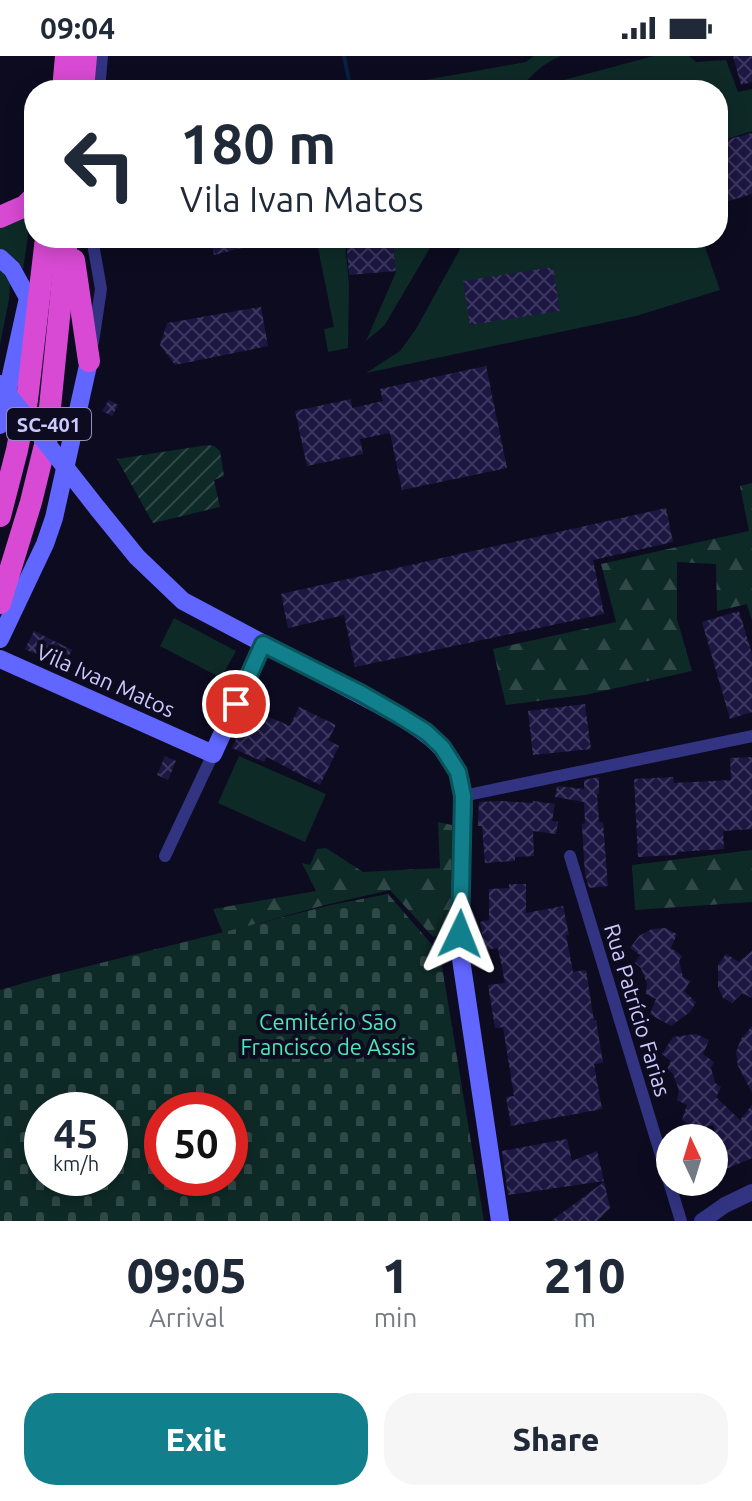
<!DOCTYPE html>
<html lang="en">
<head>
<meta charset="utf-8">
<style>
  body { margin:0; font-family:Ubuntu,sans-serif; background:#f6f6f7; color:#1f2937; height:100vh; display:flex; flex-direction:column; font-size:30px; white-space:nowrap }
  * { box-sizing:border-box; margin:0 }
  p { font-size:26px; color:#747a83 }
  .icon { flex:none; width:44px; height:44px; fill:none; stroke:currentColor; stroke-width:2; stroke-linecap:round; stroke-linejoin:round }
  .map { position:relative; height:1165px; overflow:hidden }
  .panel { display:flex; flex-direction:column; background:#fff; flex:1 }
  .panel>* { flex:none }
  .guide { position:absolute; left:24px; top:24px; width:704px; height:168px; border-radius:32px; box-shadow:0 4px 20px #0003; background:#fff; color:#1f2937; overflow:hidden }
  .needle { width:52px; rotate:356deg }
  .controls { position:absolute; left:656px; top:1068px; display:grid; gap:16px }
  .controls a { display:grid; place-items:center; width:72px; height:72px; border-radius:50%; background:#fff; box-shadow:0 4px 20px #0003; font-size:40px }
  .speed { position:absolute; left:24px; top:1036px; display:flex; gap:16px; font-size:40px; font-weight:700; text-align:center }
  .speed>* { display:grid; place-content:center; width:104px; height:104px; border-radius:50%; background:#fff; box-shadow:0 4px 20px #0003; line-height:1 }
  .speed small { font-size:20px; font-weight:400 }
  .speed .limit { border:12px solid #d22; background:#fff; color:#111 }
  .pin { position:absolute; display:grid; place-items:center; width:68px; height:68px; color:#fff; margin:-34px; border:4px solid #fff; border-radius:50%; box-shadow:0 2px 8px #0007 }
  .me { position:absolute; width:88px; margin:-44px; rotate:2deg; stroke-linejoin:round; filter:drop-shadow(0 0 6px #0008) }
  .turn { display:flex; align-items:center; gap:28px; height:168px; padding:0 24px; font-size:36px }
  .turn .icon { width:104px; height:104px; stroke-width:2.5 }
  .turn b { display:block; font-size:56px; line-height:68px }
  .eta { display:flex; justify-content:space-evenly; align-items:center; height:136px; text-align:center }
  .eta b { font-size:48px; font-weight:800; line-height:56px }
  .action { display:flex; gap:16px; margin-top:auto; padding:16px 24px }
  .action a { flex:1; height:92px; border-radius:32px; background:#11808c; color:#fff; font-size:32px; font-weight:800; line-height:92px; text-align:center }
  .action a+a { background:#f6f6f7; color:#1f2937 }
  .status { display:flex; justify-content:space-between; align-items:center; height:56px; padding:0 40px; background:#fff; direction:ltr }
  .status svg { height:22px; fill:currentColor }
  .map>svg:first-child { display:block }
  .grass { fill:#0e2a27 }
  .forest { fill:url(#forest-firs) }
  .cemetery { fill:url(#cemetery-stones); fill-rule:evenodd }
  .garden { fill:url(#garden-furrows) }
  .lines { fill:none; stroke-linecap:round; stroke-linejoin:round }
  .stream { stroke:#072142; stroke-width:4 }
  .building { fill:url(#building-cross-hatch) }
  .minor { stroke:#323482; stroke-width:12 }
  .tertiary { stroke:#323482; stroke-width:16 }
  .secondary { stroke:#6066ff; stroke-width:18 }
  .trunk { stroke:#d94ad4; stroke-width:22 }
  .secondary-bridge { stroke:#6066ff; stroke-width:18 }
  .route-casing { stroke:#0b535b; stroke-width:20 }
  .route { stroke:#11808c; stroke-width:14 }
  .labels { text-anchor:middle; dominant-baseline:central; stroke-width:8; stroke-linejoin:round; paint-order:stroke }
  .shield { fill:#0d0b20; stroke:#9390bc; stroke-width:2 }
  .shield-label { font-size:20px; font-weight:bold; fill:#ccc9ff }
  .street-label { font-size:22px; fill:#ccc9ff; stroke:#0d0b20 }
  .park-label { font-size:22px; fill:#4ee7b7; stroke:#0d0b20 }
</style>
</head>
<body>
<div class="status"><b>09:04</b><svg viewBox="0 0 49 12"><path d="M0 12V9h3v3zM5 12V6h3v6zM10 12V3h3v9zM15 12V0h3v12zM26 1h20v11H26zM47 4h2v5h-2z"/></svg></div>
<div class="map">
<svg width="752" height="1165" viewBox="0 0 752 1165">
  <defs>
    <pattern id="forest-firs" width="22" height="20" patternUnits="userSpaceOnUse" patternTransform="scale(2)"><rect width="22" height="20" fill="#0e2a27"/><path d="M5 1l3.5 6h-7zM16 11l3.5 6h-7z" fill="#304847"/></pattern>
    <pattern id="cemetery-stones" width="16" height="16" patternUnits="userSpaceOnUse" patternTransform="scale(2)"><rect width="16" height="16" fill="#0e2a27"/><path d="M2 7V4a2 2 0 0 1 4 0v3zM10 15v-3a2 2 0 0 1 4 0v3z" fill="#304847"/></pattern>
    <pattern id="garden-furrows" width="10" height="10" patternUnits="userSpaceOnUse" patternTransform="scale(2)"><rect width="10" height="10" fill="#0e2a27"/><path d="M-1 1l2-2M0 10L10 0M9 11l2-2" fill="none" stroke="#304847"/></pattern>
    <pattern id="building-cross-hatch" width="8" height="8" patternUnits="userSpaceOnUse" patternTransform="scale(2)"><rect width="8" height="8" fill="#1c1642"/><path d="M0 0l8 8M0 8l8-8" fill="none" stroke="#3c375e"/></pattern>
  </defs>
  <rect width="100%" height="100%" fill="#0d0b20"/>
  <g class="grass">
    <path d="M534,0H561C543,7 531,19 520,34H382L381,32L526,6Z"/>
    <polygon points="654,0 689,0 696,6 726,4 738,36 752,33 752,75 718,86 718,34 556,34 560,25"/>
    <polygon points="31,159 23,214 18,205 0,194 0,170"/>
    <polygon points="316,182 339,182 340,188 345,188 349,228 348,292 328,296 324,273 334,271"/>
    <polygon points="392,182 436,182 384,270 366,285 396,216"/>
    <polygon points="466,182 702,182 720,234 636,260 366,317 400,295 416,273"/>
    <polygon points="0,212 10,228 9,243 0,289"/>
    <polygon points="174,562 236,595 221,622 160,590"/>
    <polygon points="239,700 326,738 305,786 218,747"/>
  </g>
  <g class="forest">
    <polygon points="752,427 752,565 747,548 717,555 716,508 677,506 677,563 692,615 585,639 506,649 493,593 616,566 601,508 749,475 740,430"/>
    <polygon points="438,766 452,769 451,874 433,881 390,834 325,849 223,877 213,853 316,835 302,807 310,809 317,793 326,792 363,816 440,812"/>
    <polygon points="752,794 752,846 635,854 632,809"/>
  </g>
  <path class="cemetery" d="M388,838L440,898L484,1165H0V934L41,922L331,849ZM42,1054H110V1122H42ZM162,1054H230V1122H162Z"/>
  <polygon class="garden" points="208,389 214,390 220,395 224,420 214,424 220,451 153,467 117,403"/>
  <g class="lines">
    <polyline class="stream" points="344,0 351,34"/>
  </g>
  <g class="building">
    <polygon points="733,0 752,0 752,26 741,29"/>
    <polygon points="752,77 752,138 722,147 718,131 718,86"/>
    <polygon points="210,182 265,182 266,186 214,199"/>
    <polygon points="346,182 392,182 396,215 349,219"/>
    <polygon points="553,211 560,255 470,269 463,225"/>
    <polygon points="261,251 268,290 175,309 160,289 167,267"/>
    <polygon points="486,310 507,412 402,434 390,377 360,383 363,398 307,410 295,355 351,343 352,352 383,345 380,333"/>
    <polygon points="109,344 118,349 112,360 102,355"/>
    <polygon points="666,452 673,486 593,504 604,558 355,611 344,559 288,572 281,538"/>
    <polygon points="739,555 752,598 752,656 730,663 702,566"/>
    <polygon points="34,575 72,594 63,611 25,593"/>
    <polygon points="585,648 591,693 533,699 528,655"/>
    <polygon points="299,651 336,669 328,684 339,690 320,729 267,701 264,706 232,692 249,653 290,670"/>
    <polygon points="165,700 176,705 168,724 157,719"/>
    <polygon points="752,701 752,773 723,775 724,793 677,796 677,799 638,801 634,723 673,721 674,727 731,724 730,702"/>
    <polygon points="599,721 599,738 597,738 599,766 603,766 608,830 589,832 585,818 584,804 582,768 585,767 584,746 555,741 557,730 584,733 584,724"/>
    <polygon points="501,745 533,747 533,745 555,748 552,765 558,766 556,778 533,775 534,800 515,801 515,805 485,807 482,770 478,770 479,746"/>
    <polygon points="509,828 526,828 526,857 563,850 569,879 566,879 573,916 586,914 594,965 596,964 603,1007 594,1008 602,1053 511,1070 506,1041 514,1040 503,971 495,972 488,929 505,927 498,892 485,894 480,866 489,864 489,833 509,832"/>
    <polygon points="665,872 677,878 671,892 682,900 679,905 683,921 690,925 684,935 696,946 690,956 671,970 650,958 656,943 646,938 647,928 641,912 635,907 640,899 630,892 639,880 652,873"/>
    <polygon points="752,895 752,942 742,937 732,947 723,942 718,931 718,909 726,898 739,906"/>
    <polygon points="752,970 752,1037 738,1010 736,997 741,983"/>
    <polygon points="696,978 709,984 703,998 714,1006 711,1012 715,1027 721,1031 716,1041 740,1064 752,1049 752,1102 729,1112 718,1112 714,1104 714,1069 697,1073 682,1064 687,1049 677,1044 679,1034 673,1018 667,1013 671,1005 662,998 673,981"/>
    <polygon points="567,1083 572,1105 597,1095 604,1125 508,1139 502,1095"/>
    <polygon points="604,1126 610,1152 597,1165 551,1165"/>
  </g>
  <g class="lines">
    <g class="minor">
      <polyline points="99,34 102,0"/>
      <polyline points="92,182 101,233 93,286"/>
      <polyline points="463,740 752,680"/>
      <polyline points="165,800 213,698"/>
      <polyline points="570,800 681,1165"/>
    </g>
    <polyline class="tertiary" points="702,1165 725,1149 752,1136"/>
    <g class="secondary">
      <polyline points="0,202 12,213 28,242 0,369"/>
      <path d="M98,453L137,501L183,545L402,661C424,676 448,691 458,717C466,738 463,763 462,785C461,824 459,864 461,903L500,1165"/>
      <polyline points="0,583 45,488 54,462 89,305"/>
      <polyline points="0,603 213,698 263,588"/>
    </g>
    <g class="trunk">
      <polyline points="63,34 66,0"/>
      <polyline points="83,34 86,0"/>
      <polyline points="0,161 25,150 34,141"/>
      <polyline points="74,204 89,305"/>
      <polyline points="0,460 17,394 27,344 46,182"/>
      <polyline points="0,547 31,446 47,381 67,182"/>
    </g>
    <polyline class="secondary-bridge" points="0,328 98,453"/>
  </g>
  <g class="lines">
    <g class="route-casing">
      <polyline id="route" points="236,648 263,588 362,638 402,661 426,676 442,691 458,716 463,740 460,878"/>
    </g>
    <use href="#route" class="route"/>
  </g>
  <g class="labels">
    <rect class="shield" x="7" y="352" width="84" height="32" rx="6"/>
    <g class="shield-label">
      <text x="49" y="368">SC-401</text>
    </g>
    <g class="street-label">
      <text transform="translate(106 624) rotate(24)">Vila Ivan Matos</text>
      <text transform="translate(638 954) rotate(73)">Rua Patrício Farias</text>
    </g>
    <g class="park-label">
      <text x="328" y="965">Cemitério São<tspan x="328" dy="25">Francisco de Assis</tspan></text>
    </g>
  </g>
</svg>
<div class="controls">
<a><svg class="needle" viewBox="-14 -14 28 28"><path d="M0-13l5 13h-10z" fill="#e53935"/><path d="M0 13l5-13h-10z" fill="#747a83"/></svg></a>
</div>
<div class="speed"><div>45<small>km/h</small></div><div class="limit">50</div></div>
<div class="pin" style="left:236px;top:648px;background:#d93025"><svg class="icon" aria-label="arrive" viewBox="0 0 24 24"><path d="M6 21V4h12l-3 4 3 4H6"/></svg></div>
<svg class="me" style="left:460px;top:878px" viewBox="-20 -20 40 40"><path d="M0-17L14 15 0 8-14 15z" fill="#11808c" stroke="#fff" stroke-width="4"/></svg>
<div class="guide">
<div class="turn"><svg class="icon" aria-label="left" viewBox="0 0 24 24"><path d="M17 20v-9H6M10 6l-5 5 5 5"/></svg><div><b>180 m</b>Vila Ivan Matos</div></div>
</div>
</div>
<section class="panel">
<div class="eta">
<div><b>09:05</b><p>Arrival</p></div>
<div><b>1</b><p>min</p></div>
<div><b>210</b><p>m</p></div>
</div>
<div class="action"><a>Exit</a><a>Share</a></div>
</section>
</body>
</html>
